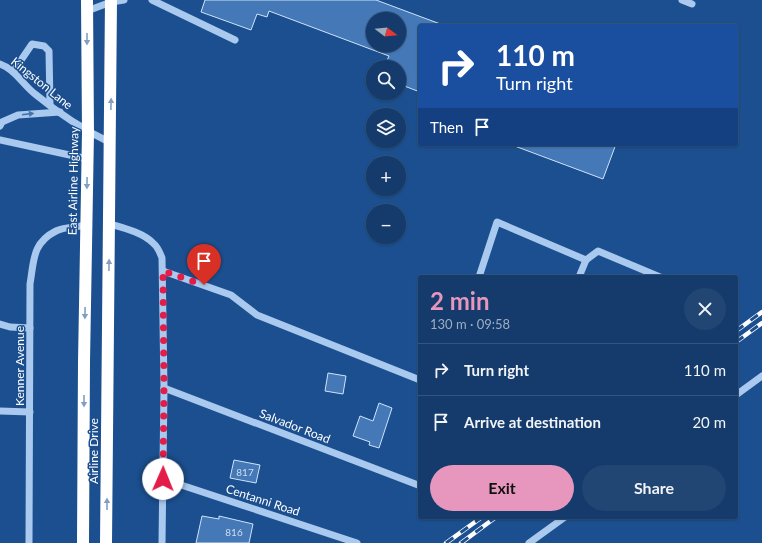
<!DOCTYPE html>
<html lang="en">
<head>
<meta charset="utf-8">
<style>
  body { margin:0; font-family:Lato,sans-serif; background:#214673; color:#f1f3f6; height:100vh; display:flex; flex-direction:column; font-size:15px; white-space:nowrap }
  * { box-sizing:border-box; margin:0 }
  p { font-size:13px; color:#9dadc1 }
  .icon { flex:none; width:22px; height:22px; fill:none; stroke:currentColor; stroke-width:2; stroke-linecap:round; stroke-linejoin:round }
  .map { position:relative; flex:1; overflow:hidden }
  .sheet { position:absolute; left:418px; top:275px; width:320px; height:244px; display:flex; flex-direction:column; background:#143b6b; border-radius:4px; box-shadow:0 1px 3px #0004,0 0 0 1px #33557e }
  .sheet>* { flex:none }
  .banner { position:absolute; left:418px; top:24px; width:320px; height:122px; border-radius:4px; box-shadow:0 1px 3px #0004,0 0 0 1px #33557e; background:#1a4fa0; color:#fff; overflow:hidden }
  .needle { width:26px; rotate:106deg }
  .tools { position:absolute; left:366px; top:12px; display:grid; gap:8px }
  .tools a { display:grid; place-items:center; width:40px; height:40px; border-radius:50%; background:#143b6b; box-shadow:0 1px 3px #0004,0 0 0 1px #33557e; font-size:20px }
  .pin { position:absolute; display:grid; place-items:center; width:34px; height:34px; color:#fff; margin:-41px -17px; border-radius:50% 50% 50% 0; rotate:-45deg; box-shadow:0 0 4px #0007 }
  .pin .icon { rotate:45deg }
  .me { position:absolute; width:44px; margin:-22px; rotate:1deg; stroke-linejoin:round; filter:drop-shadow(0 0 3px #0008) }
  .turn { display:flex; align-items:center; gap:14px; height:84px; padding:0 12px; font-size:18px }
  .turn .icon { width:52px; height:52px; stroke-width:2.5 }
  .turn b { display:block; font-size:28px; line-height:34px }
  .then { display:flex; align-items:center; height:38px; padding:0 12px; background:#0003; gap:8px; font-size:15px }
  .round { display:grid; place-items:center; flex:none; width:42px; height:42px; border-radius:21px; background:#214673 }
  .head { display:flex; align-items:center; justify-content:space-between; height:68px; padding:0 12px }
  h1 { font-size:24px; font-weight:700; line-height:30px; color:#e797bd }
  .primary-button { display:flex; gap:8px; margin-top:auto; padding:8px 12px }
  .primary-button a { flex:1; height:46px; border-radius:24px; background:#e797bd; color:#111; font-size:16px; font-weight:700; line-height:46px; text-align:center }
  .primary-button a+a { background:#214673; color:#f1f3f6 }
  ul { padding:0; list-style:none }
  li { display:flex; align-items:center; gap:12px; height:52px; padding:0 12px; border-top:1px solid #33557e }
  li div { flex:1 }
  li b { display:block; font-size:15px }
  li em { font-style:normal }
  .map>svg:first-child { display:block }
  .building { fill:#4478b7; stroke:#cfe3fa; fill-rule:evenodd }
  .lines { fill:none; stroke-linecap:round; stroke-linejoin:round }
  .minor { stroke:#a9c9ee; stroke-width:7 }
  .highway { stroke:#fff; stroke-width:12 }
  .rail-casing { stroke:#fff; stroke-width:4.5 }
  .rail { stroke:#1b4f8f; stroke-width:3; stroke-dasharray:9; stroke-linecap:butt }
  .oneway { fill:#829ec1 }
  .oneway2 { fill:#4674ac }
  .route { stroke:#e11d48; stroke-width:7; stroke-dasharray:0 12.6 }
  .labels { text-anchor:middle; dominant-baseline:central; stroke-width:3; stroke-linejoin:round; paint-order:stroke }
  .number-label { font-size:10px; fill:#d0dded }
  .street-label { font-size:12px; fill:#fff; stroke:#1b4f8f }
</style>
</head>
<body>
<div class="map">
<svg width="762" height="543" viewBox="0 0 762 543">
  <rect width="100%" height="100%" fill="#1b4f8f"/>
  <g class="building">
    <path d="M205,0H376L443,25V26H420V92L399,84V67H384L389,56L269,11L267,17L257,14L251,30L201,12ZM373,19H399V45H373Z"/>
    <polygon points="513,144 616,144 603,179 512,145"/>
    <polygon points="328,373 346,376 343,394 325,391"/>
    <polygon points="379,403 392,408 379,448 369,445 370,442 353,436 360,416 373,421"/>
    <polygon points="234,460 260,465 256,483 230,478"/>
    <polygon points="202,516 219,519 219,516 253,524 249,543 196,543"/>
  </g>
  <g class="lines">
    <g class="minor">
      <polyline points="152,0 235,40"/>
      <polyline points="682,0 692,4"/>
      <polyline points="87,11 111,2 124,0"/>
      <path d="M0,64C15,69 23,85 35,94C58,113 84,130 111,143"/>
      <polyline points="13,72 32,44 44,46 49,51 50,105"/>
      <polyline points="0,126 2,122 18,115 60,112"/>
      <polyline points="0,140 88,159"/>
      <path d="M110,224C124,228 144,233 154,244C158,247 160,253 162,258L164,388L162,543"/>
      <polyline points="163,271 231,295 257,315 420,380"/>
      <polyline points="479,277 497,222 586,260 598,251 660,277"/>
      <polyline points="579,277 586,260"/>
      <polyline points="0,324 10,327 30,328"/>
      <polyline points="164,388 418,485"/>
      <polyline points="736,395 762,376"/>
      <polyline points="0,411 30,412"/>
      <polyline points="163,479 357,543"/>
      <path d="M29,543L30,284C34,261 32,243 56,231C64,227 78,227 87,225"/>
      <polyline points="529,543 565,517"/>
    </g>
    <g class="highway">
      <polyline points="83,543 84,362 88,132 87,0"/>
      <polyline points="106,543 111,0"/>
    </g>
    <g class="rail-casing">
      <g id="rail">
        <polyline points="736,331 762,312"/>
        <polyline points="736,342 762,323"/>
        <polyline points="446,543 482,517"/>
        <polyline points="461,543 496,517"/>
      </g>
    </g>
    <use href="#rail" class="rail"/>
  </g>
  <defs><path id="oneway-solid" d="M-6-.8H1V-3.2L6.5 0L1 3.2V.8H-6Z"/></defs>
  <g class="oneway">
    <use href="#oneway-solid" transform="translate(87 39) rotate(90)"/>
    <use href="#oneway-solid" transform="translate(111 104) rotate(-89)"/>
    <use href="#oneway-solid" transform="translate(87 183) rotate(91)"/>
    <use href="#oneway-solid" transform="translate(109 265) rotate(-89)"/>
    <use href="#oneway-solid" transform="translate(85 313) rotate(91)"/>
    <use href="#oneway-solid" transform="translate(84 401) rotate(90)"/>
    <use href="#oneway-solid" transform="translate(107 504) rotate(-90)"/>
  </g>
  <use class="oneway2" href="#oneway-solid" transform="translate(28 114) rotate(-7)"/>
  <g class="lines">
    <polyline class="route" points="163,479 164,388 163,271 204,285"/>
  </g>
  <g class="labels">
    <g class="number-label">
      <text x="245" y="472">817</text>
      <text x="234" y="532">816</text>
    </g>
    <g class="street-label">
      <text transform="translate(42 83) rotate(39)">Kingston Lane</text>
      <text transform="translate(73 181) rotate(-89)">East Airline Highway</text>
      <text transform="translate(19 366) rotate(-90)">Kenner Avenue</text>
      <text transform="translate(295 426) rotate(21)">Salvador Road</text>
      <text transform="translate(93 451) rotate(-90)">Airline Drive</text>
      <text transform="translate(263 500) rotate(18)">Centanni Road</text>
    </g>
  </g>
</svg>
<div class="tools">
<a><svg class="needle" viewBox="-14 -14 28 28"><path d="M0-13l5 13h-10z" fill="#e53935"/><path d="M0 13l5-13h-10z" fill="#9dadc1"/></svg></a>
<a><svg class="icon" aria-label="search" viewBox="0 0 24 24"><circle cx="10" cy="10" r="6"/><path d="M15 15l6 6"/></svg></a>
<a><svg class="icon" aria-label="layers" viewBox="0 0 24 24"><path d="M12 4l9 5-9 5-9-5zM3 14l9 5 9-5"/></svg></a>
<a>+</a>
<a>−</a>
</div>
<div class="pin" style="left:204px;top:285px;background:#d93025"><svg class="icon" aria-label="arrive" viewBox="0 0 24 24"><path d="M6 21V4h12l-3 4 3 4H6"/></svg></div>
<svg class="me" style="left:163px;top:479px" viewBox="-20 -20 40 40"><circle r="19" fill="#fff"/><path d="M0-13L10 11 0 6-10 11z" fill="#e11d48"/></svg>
<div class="banner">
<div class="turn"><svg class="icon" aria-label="right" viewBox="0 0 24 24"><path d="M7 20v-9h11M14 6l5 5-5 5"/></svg><div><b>110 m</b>Turn right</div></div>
<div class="then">Then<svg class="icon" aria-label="arrive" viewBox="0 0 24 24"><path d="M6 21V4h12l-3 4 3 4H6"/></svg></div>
</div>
<section class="sheet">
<div class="head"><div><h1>2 min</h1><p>130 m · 09:58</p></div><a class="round"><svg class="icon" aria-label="close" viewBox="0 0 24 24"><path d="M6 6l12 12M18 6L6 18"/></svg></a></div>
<ul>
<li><svg class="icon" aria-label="right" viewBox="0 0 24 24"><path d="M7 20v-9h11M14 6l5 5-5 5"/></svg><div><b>Turn right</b></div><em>110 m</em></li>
<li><svg class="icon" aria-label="arrive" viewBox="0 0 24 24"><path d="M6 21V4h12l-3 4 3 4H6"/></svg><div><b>Arrive at destination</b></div><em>20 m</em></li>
</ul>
<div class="primary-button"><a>Exit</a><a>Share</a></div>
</section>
</div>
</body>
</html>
